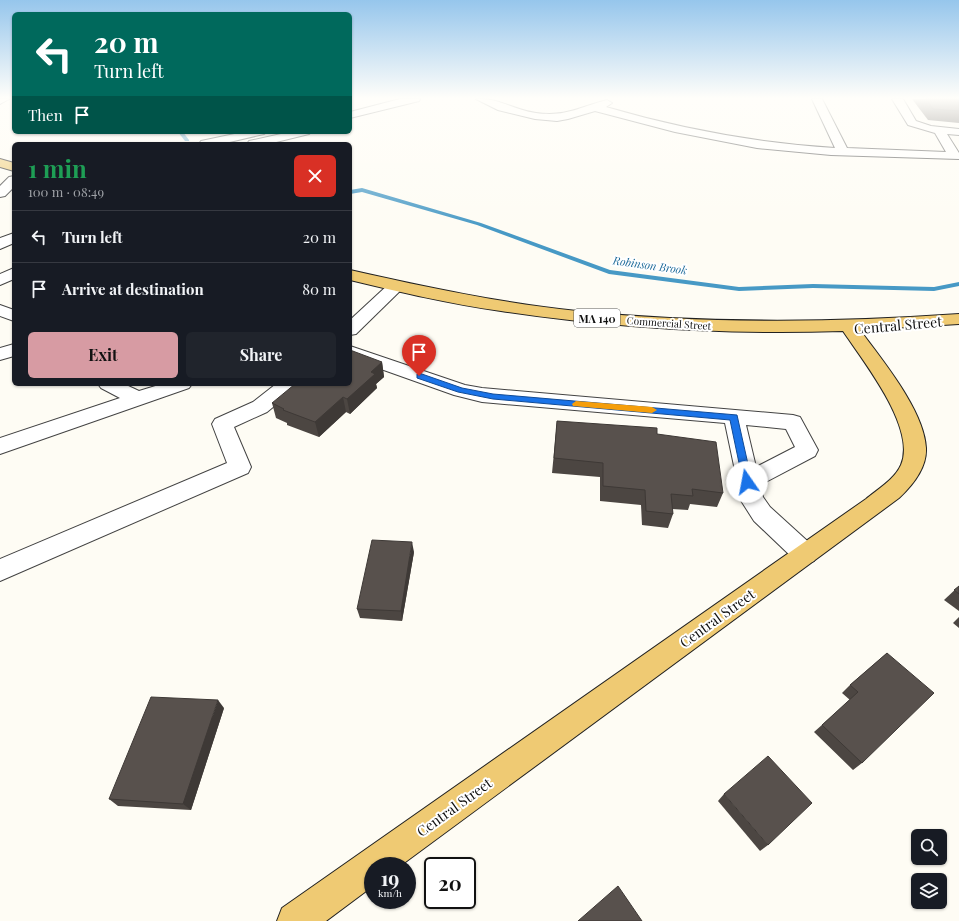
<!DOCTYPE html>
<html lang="en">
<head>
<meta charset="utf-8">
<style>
  body { margin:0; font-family:"Playfair Display",serif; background:#20242c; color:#f1f3f6; height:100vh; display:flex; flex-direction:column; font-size:15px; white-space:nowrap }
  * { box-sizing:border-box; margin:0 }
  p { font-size:13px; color:#9ea1a6 }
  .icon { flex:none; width:22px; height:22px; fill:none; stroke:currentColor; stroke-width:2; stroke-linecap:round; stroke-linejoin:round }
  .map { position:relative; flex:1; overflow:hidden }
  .details { position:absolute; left:12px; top:142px; width:340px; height:244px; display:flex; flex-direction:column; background:#171b24; border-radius:6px; box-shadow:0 1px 3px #0004 }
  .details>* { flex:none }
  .guide { position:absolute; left:12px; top:12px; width:340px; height:122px; border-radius:6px; box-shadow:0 1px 3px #0004; background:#00695c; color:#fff; overflow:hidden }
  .fabs { position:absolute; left:911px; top:829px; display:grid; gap:8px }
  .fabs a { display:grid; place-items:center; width:36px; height:36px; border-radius:6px; background:#171b24; box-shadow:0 1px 3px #0004; font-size:20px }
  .speed { position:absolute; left:364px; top:857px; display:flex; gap:8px; font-size:20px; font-weight:700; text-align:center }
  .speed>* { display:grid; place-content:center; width:52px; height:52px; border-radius:50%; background:#171b24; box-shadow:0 1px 3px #0004; line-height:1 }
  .speed small { font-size:10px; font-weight:400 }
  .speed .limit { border:2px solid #111; border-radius:6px; background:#fff; color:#111 }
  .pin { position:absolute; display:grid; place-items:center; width:34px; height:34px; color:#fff; margin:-41px -17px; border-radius:50% 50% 50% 0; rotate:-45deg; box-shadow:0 0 4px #0007 }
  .pin .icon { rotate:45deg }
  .me { position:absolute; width:44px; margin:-22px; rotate:348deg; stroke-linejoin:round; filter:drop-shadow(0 0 3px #0008) }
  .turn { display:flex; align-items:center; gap:14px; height:84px; padding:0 16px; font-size:18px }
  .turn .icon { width:52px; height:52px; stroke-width:2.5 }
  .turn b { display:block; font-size:28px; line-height:34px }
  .then { display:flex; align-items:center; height:38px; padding:0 16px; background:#0003; gap:8px; font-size:15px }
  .round { display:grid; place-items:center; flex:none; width:42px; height:42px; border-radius:6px; background:#20242c }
  .overview { display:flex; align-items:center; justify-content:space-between; height:68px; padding:0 16px }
  h1 { font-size:24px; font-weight:700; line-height:30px; color:#1e9e55 }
  .button { display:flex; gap:8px; margin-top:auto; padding:8px 16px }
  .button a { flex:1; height:46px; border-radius:6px; background:#d79ba3; color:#111; font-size:16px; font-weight:700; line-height:46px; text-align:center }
  .button a+a { background:#20242c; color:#f1f3f6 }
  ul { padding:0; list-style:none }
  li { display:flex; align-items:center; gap:12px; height:52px; padding:0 16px; border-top:1px solid #363941 }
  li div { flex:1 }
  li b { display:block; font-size:15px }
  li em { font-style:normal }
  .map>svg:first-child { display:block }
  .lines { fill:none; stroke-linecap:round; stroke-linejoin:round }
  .stream { fill:#4799c5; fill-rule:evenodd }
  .minor-casing { stroke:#434343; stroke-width:2 }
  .major-casing { stroke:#212121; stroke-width:2 }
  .minor { fill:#fff; fill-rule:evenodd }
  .major { fill:#efca73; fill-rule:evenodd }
  .wall { fill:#4c4642 }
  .shaded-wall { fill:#3e3936 }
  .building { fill:#58514d; stroke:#3e3936 }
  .route { fill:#1a73e8; stroke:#114b97 }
  .slow { fill:#f59e0b }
  .labels { text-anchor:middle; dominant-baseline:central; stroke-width:4; stroke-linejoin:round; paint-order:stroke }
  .far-street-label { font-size:10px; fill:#101010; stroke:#fff }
  .far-water-label { font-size:11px; font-style:italic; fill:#206c9b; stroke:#fff }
  .shield { fill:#fff; stroke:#585858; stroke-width:1 }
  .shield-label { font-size:11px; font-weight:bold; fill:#101010 }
  .near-street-label { font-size:14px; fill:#101010; stroke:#fff }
</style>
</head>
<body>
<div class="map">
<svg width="959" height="921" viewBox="0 0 959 921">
  <rect width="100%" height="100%" fill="#fefcf4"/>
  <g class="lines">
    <g class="stream">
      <polygon points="178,132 183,132 189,140 189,141 185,141"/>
      <polygon points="362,188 481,223 610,270 739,287 813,284 934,287 959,282 959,286 934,291 813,288 739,291 609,274 477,225 362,192 350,194 350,190"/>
    </g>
    <g class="minor-casing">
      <g id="minor">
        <polygon points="0,99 9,99 0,104"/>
        <polygon points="400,99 420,99 419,101 350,118 350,112"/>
        <path d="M476,99C481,99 487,99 491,100C506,103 520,111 536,113C567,117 579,107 607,100L612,103L606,107C681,129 757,143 835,148L812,99H822L847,148L946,152L935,133L908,125L892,99H903L916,121L931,126L959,129V135L947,134L959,153V159L831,155L757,148L675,132L595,111L568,119L557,121L535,119L498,110Z"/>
        <polygon points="244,132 266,132 264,134 221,144 199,144 201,141"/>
        <polygon points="290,132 311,132 309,134 268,144 247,144 249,141"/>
        <polygon points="14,176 14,187 5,196 0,197 0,186 9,177"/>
        <polygon points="14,233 14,243 0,249 0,238"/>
        <polygon points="14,268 14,279 0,285 0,274"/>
        <polygon points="396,281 402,283 404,286 402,289 356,334 350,335 350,320 390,283"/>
        <polygon points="0,305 14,310 14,321 0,316"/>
        <polygon points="14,344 14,356 0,360 0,348"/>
        <path d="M350,346L465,385L482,388L793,415L800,417L818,450L815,456L760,485L763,497L770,507L814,547L817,554L814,561L805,564L796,561L754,521L740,499L736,482L737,480L725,423L482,402L454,395L350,358ZM746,425L786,429L795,447L756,467Z"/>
        <polygon points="98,384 124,384 139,391 162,384 192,384 189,388 0,454 0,438 120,398 101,388"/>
        <polygon points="276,384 299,384 296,388 267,412 234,427 251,467 248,473 0,581 0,559 227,463 212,424 215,419 253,402"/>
      </g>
    </g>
    <g class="major-casing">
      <g id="major">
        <polygon points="0,159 14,163 14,171 0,167"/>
        <path d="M350,270C425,287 501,303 577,311C705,324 831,323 959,314V324L860,330C882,360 924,410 926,448C927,467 913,485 899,498L400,866H373V886L326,921H277L282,908L866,499C878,489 895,479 901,465C917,428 863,361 843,331C728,335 614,328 501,311C450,304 400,292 350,280Z"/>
      </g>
    </g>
    <use href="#minor" class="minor"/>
    <use href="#major" class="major"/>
  </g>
  <g class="wall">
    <polygon points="912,99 959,99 959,123 928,120"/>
    <polygon points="382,362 384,377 376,384 377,388 350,414 346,412 319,437 287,425 287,423 276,418 272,403"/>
    <polygon points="557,421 657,434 723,493 717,507 690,504 688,510 672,509 673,514 668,528 642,525 641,505 600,501 600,477 552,473"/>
    <polygon points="414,552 402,621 360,618 357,609"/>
    <polygon points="959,586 959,611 944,600"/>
    <polygon points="959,617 959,628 953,623"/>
    <polygon points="887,653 862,763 853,770 814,732 850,700 842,693 850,685"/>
    <polygon points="224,708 191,810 118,806 109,799"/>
    <polygon points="724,794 768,845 760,851 718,801"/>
  </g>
  <g class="shaded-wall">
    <polygon points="382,362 384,377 376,384 377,388 350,414 347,399 371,372"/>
    <polygon points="343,397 346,412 319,437 315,422"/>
    <polygon points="412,542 414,552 402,621 401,611"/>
    <polygon points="218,700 224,708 191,810 183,804"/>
  </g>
  <g class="building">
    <polygon points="926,99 959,99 959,111 933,109"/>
    <polygon points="350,350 382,362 371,372 375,374 347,399 343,397 315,422 283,410 284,409 272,403 295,384 350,384"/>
    <polygon points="557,421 657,428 657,434 716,442 723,493 692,489 693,496 671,494 673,514 646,511 645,490 603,486 603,463 554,458"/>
    <polygon points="372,540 412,542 401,611 357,609"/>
    <polygon points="959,586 959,594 954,590"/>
    <polygon points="887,653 934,693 862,763 822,725 858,692 850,685"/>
    <polygon points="151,697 218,700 183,804 109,799"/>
    <polygon points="768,756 812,803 768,845 724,794"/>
    <polygon points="618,886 642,921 578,921"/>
  </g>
  <linearGradient id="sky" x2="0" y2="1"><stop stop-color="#96c6ec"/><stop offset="0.43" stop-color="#fffefa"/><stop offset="1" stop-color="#fffefa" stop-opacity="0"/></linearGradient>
  <rect width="959" height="228" fill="url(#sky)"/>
  <polygon class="route" points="419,373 462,388 493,394 737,415 752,482 747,486 743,482 730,420 493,399 458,392 417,378 417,374"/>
  <polygon class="slow" points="576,401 652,407 657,410 652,413 573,406 572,404"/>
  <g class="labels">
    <g class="far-street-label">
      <text transform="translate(669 323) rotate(4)">Commercial Street</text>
    </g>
    <g class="far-water-label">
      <text transform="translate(650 265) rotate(8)">Robinson Brook</text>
    </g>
    <rect class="shield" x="574" y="309" width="46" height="18" rx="3"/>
    <g class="shield-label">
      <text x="597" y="318">MA 140</text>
    </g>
    <g class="near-street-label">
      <text transform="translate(898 325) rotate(-5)">Central Street</text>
      <text transform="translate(717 618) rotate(-36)">Central Street</text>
      <text transform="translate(454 807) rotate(-36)">Central Street</text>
    </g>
  </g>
</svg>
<div class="fabs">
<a><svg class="icon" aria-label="search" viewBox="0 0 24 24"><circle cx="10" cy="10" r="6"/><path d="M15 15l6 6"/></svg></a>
<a><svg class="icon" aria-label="layers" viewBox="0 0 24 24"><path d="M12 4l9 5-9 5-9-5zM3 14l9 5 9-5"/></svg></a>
</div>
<div class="speed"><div>19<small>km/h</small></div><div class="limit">20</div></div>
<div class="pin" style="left:419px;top:376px;background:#d93025"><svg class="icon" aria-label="arrive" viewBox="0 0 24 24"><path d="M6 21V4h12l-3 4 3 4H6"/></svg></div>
<svg class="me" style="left:747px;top:482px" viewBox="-20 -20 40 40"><circle r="19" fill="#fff"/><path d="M0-13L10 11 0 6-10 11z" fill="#1a73e8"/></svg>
<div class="guide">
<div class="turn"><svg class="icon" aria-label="left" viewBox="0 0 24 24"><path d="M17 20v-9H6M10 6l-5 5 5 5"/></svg><div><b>20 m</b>Turn left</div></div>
<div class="then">Then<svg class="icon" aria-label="arrive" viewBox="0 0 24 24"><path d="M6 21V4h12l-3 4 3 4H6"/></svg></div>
</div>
<section class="details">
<div class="overview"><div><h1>1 min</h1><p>100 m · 08:49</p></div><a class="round" style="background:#d93025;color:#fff"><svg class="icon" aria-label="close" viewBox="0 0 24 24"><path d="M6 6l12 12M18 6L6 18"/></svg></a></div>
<ul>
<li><svg class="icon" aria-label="left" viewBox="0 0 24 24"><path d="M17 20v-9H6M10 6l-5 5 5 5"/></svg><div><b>Turn left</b></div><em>20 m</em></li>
<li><svg class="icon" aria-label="arrive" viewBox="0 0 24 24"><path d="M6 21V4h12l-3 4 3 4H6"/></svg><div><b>Arrive at destination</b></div><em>80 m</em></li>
</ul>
<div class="button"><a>Exit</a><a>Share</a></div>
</section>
</div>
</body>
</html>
